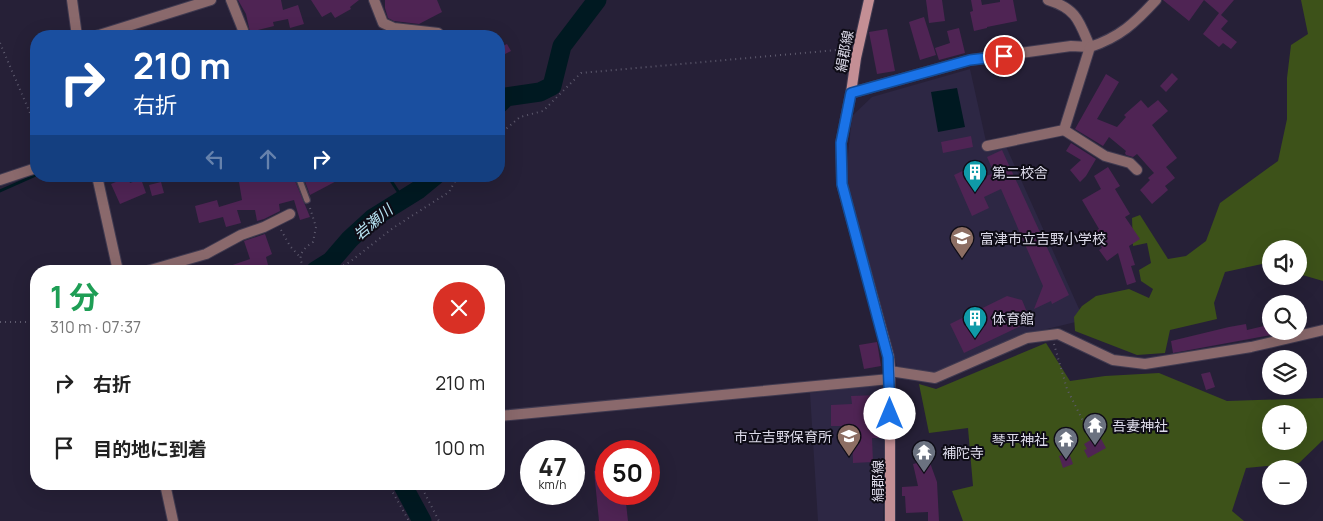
<!DOCTYPE html>
<html lang="ja">
<head>
<meta charset="utf-8">
<style>
  body { margin:0; font-family:Manrope,"Noto Sans JP",sans-serif; background:#f2f2f2; color:#222; height:100vh; display:flex; flex-direction:column; font-size:19px; white-space:nowrap }
  * { box-sizing:border-box; margin:0 }
  p { font-size:16px; color:#767676 }
  .icon { flex:none; width:28px; height:28px; fill:none; stroke:currentColor; stroke-width:2; stroke-linecap:round; stroke-linejoin:round }
  .map { position:relative; flex:1; overflow:hidden }
  .sheet { position:absolute; left:30px; top:265px; width:475px; height:225px; display:flex; flex-direction:column; background:#fff; border-radius:20px; box-shadow:0 5px 20px #0002 }
  .sheet>* { flex:none }
  .hud { position:absolute; left:30px; top:30px; width:475px; height:152px; border-radius:20px; box-shadow:0 5px 20px #0002; background:#1a4fa0; color:#fff; overflow:hidden }
  .controls { position:absolute; left:1262px; top:240px; display:grid; gap:10px }
  .controls a { display:grid; place-items:center; width:45px; height:45px; border-radius:50%; background:#fff; box-shadow:0 5px 20px #0002; font-size:25px }
  .speed { position:absolute; left:520px; top:440px; display:flex; gap:10px; font-size:25px; font-weight:700; text-align:center }
  .speed>* { display:grid; place-content:center; width:65px; height:65px; border-radius:50%; background:#fff; box-shadow:0 5px 20px #0002; line-height:1 }
  .speed small { font-size:12px; font-weight:400 }
  .speed .limit { border:8px solid #d22; background:#fff; color:#111 }
  .pin { position:absolute; display:grid; place-items:center; width:42px; height:42px; color:#fff; margin:-21px; border:2px solid #fff; border-radius:50%; box-shadow:0 1px 5px #0007 }
  .me { position:absolute; width:55px; margin:-28px; rotate:0deg; stroke-linejoin:round; filter:drop-shadow(0 0 4px #0008) }
  .turn { display:flex; align-items:center; gap:18px; height:105px; padding:0 20px; font-size:22px }
  .turn .icon { width:65px; height:65px; stroke-width:2.5 }
  .turn b { display:block; font-size:35px; line-height:42px }
  .lanes { display:flex; align-items:center; height:48px; padding:0 20px; background:#0003; justify-content:center; gap:25px; direction:ltr }
  .lanes .off { opacity:.35 }
  .round { display:grid; place-items:center; flex:none; width:52px; height:52px; border-radius:26px; background:#f2f2f2 }
  .summary { display:flex; align-items:center; justify-content:space-between; height:85px; padding:0 20px }
  h1 { font-size:30px; font-weight:700; line-height:38px; color:#1e9e55 }
  ul { padding:0; list-style:none }
  li { display:flex; align-items:center; gap:15px; height:65px; padding:0 20px }
  li div { flex:1 }
  li b { display:block; font-size:19px }
  li em { font-style:normal }
  .map>svg:first-child { display:block }
  .built { fill:#2d2744 }
  .green { fill:#3d5219; fill-rule:evenodd }
  .water { fill:#001921 }
  .lines { fill:none; stroke-linecap:round; stroke-linejoin:round }
  .stream { stroke:#001921; stroke-width:3 }
  .river { stroke:#001921; stroke-width:19 }
  .building { fill:#4f2454 }
  .service-casing { stroke:#403a50; stroke-width:8 }
  .minor-casing { stroke:#403a50; stroke-width:12 }
  .tertiary-casing { stroke:#403a50; stroke-width:12 }
  .secondary-casing { stroke:#403a50; stroke-width:12 }
  .path { stroke:#5e5a6e; stroke-width:2; stroke-dasharray:1 4; stroke-linecap:butt }
  .service { stroke:#8a696c; stroke-width:5.5 }
  .minor { stroke:#8a696c; stroke-width:10 }
  .tertiary { stroke:#8a696c; stroke-width:10 }
  .secondary { stroke:#c48f95; stroke-width:10 }
  .route-casing { stroke:#114b97; stroke-width:12 }
  .route { stroke:#1a73e8; stroke-width:9 }
  .labels { text-anchor:middle; dominant-baseline:central; stroke-width:4; stroke-linejoin:round; paint-order:stroke }
  .street-label { font-size:14px; fill:#dddbea; stroke:#0e0c16 }
  .poi-label { font-size:14px; fill:#dddbea; stroke:#0e0c16; text-anchor:start }
  .water-label { font-size:15px; font-style:italic; fill:#b9e5f4; stroke:#0e0c16 }
</style>
</head>
<body>
<div class="map">
<svg width="1323" height="521" viewBox="0 0 1323 521">
  <rect width="100%" height="100%" fill="#262037"/>
  <g class="built">
    <polygon points="970,69 987,146 1004,142 1084,320 1026,334 931,374 897,366 849,199 846,175 852,116 872,97"/>
    <polygon points="881,385 885,387 883,521 818,521 810,393"/>
  </g>
  <g class="green">
    <polygon points="1301,0 1323,0 1323,281 1299,274 1299,249 1271,249 1271,267 1262,264 1225,272 1214,303 1217,319 1170,330 1165,353 1137,355 1075,331 1074,317 1082,306 1096,296 1129,289 1149,298 1153,289 1141,281 1139,270 1151,263 1147,243 1133,246 1132,218 1140,215 1168,259 1186,256 1206,241 1220,203 1278,161 1287,119 1287,78 1291,45 1308,34"/>
    <path d="M1046,343L1070,381L1105,376L1159,373L1227,401L1323,398V440L1299,463L1246,468L1232,511L1244,521H963L952,491L973,486L968,428L929,433L919,384L936,389ZM1271,414H1299V441H1271Z"/>
  </g>
  <polygon class="water" points="957,88 965,127 938,132 931,92"/>
  <g class="lines">
    <g class="stream">
      <polyline points="388,176 403,199"/>
      <polyline points="0,191 36,175"/>
    </g>
    <g class="river">
      <polyline points="499,104 506,97 540,92 552,86 562,46 597,0"/>
      <polyline points="315,271 331,261 350,239 373,218 418,190 435,176"/>
      <polyline points="402,484 422,521"/>
    </g>
  </g>
  <g class="building">
    <polygon points="238,0 281,0 283,10 298,5 304,24 290,28 288,19 273,22 274,26 250,32 246,14"/>
    <polygon points="311,0 359,0 350,7 351,9 335,18 331,12 322,17"/>
    <polygon points="385,0 437,0 442,12 419,24 394,21 388,18 385,8"/>
    <polygon points="926,0 942,0 945,21 929,23"/>
    <polygon points="971,0 981,0 982,5 1000,2 1000,0 1013,0 1017,21 987,27 987,28 974,31 970,12 973,11"/>
    <polygon points="1163,0 1234,0 1221,15 1228,21 1221,29 1237,42 1231,49 1223,43 1219,47 1203,34 1219,13 1204,0 1189,21"/>
    <polygon points="924,17 936,55 920,60 909,22"/>
    <polygon points="959,28 965,53 939,60 935,48 950,43 947,31"/>
    <polygon points="887,29 895,71 877,74 869,32"/>
    <polygon points="507,44 511,51 499,57 499,48"/>
    <polygon points="1172,73 1178,79 1166,92 1160,86"/>
    <polygon points="1106,74 1119,82 1097,119 1117,127 1126,117 1124,115 1141,100 1148,108 1158,100 1168,111 1152,125 1177,158 1166,167 1175,178 1165,186 1168,190 1152,204 1140,190 1150,180 1148,178 1154,173 1137,154 1133,157 1126,155 1125,153 1126,151 1109,137 1103,146 1075,129"/>
    <polygon points="971,136 973,147 943,153 941,142"/>
    <polygon points="1071,143 1096,159 1086,176 1080,182 1070,170 1081,160 1066,151"/>
    <polygon points="1002,150 1069,295 1052,304 1051,301 1034,309 1043,286 1001,189 984,197 989,208 972,216 954,175 971,167 976,180 994,173 987,157"/>
    <polygon points="1108,167 1120,186 1115,189 1130,214 1125,217 1140,239 1129,246 1135,265 1131,266 1136,282 1127,285 1118,253 1107,261 1099,250 1102,248 1093,233 1099,229 1082,200 1101,189 1094,176"/>
    <polygon points="238,176 293,176 310,217 300,220 294,200 279,204 280,211 264,219 257,221 255,210 237,210 241,223 226,227 223,217 199,223 195,206 217,200 219,207 242,200"/>
    <polygon points="303,176 346,176 310,195"/>
    <polygon points="128,177 130,183 141,179 146,193 120,204 111,184"/>
    <polygon points="161,182 164,193 152,196 149,185"/>
    <polygon points="265,234 272,254 266,257 268,265 254,269 255,271 218,271 218,270 250,259 244,241"/>
    <polygon points="1007,296 1022,300 1027,312 1025,314 1029,322 964,353 950,324"/>
    <polygon points="1271,311 1271,335 1173,353 1171,341 1229,327 1246,324 1247,330 1264,326 1262,314"/>
    <polygon points="877,342 881,366 864,369 859,345"/>
    <polygon points="1210,372 1215,387 1206,390 1201,374"/>
    <polygon points="878,395 879,438 872,438 873,462 853,463 852,426 831,426 831,405 852,404 851,396"/>
    <polygon points="1099,435 1106,448 1088,458 1084,450 1087,449 1084,444"/>
    <polygon points="1069,453 1073,464 1063,468 1059,456"/>
    <polygon points="929,460 937,482 939,521 928,521 928,512 906,513 905,496 902,496 902,487 918,486 913,464"/>
    <polygon points="606,470 606,494 625,494 628,521 599,521 594,471"/>
  </g>
  <g class="lines">
    <g class="service-casing">
      <polyline id="service" points="298,176 307,200"/>
    </g>
    <g class="minor-casing">
      <g id="minor">
        <polyline points="231,0 243,30 243,36"/>
        <polyline points="374,0 383,23 394,28 438,33 441,36"/>
        <polyline points="96,36 211,0"/>
        <path d="M851,93L970,60L1071,46L1090,47C1079,21 1077,9 1048,0"/>
        <polyline points="1064,130 1105,156 1130,163 1137,170"/>
        <path d="M987,146L1064,130L1090,47C1120,37 1135,23 1156,0"/>
        <polyline points="0,180 36,168"/>
        <polyline points="147,271 206,254 241,235 264,227 290,214"/>
        <polyline points="890,371 935,378 1027,338 1058,334 1113,360 1145,364 1251,347 1323,330"/>
        <polyline points="499,416 890,379"/>
      </g>
    </g>
    <g class="tertiary-casing">
      <g id="tertiary">
        <polyline points="72,0 77,36"/>
        <polyline points="97,176 118,271"/>
        <polyline points="165,484 173,521"/>
      </g>
    </g>
    <g class="secondary-casing">
      <polyline id="secondary" points="869,0 856,58 851,93 841,143 842,184 889,357 890,371 890,521"/>
    </g>
    <g class="path">
      <polyline points="0,43 36,127"/>
      <polyline points="499,135 520,117 543,111 581,73 848,49"/>
      <polyline points="281,230 290,246 300,257"/>
      <polyline points="300,271 303,267"/>
      <path d="M307,271C296,258 300,251 313,242L316,227L310,208"/>
      <polyline points="335,271 351,261 393,228 449,192 458,176"/>
      <polyline points="0,322 36,322"/>
      <polyline points="1054,344 1067,389 1085,425"/>
      <polyline points="388,484 409,521"/>
      <polyline points="420,484 439,521"/>
    </g>
    <use href="#service" class="service"/>
    <use href="#minor" class="minor"/>
    <use href="#tertiary" class="tertiary"/>
    <use href="#secondary" class="secondary"/>
  </g>
  <g class="lines">
    <g class="route-casing">
      <polyline id="route" points="890,414 888,357 842,184 841,143 851,93 970,60 1004,56"/>
    </g>
    <use href="#route" class="route"/>
  </g>
  <defs>
    <g id="building-pin" transform="scale(1.25)"><path d="M0 17L-7.5 6A9.5 9.5 0 1 1 7.5 6Z" fill="#0f9aa8" stroke="#0e0c16"/><path d="M-4-6H4V6H1V3H-1V6H-4ZM-2.5-4.3h1.7v1.8h-1.7ZM.8-4.3h1.7v1.8H.8ZM-2.5-1h1.7V.8h-1.7ZM.8-1h1.7V.8H.8Z" fill="#fff"/></g>
    <g id="school-pin" transform="scale(1.25)"><path d="M0 17L-7.5 6A9.5 9.5 0 1 1 7.5 6Z" fill="#8d6e63" stroke="#0e0c16"/><path d="M0-5L7-2L0 1L-7-2ZM-4 1L0 2.5L4 1V4Q0 6-4 4Z" fill="#fff"/></g>
    <g id="temple-pin" transform="scale(1.25)"><path d="M0 17L-7.5 6A9.5 9.5 0 1 1 7.5 6Z" fill="#6b7280" stroke="#0e0c16"/><path d="M0-6L5-2H3V0L6.5 2.5H4V6H1.5V3h-3V6H-4V2.5H-6.5L-3 0V-2H-5Z" fill="#fff"/></g>
  </defs>
  <g fill-rule="evenodd">
    <use href="#building-pin" x="975" y="172"/>
    <use href="#school-pin" x="962" y="238"/>
    <use href="#building-pin" x="975" y="318"/>
    <use href="#temple-pin" x="1095" y="425"/>
    <use href="#school-pin" x="849" y="436"/>
    <use href="#temple-pin" x="1066" y="439"/>
    <use href="#temple-pin" x="924" y="452"/>
  </g>
  <g class="labels">
    <g class="street-label">
      <text transform="translate(844 51) rotate(-79)">絹郡線</text>
      <text transform="translate(877 481) rotate(-90)">絹郡線</text>
    </g>
    <g class="poi-label">
      <text x="992" y="172">第二校舎</text>
      <text x="980" y="238">富津市立吉野小学校</text>
      <text x="992" y="318">体育館</text>
      <text x="1112" y="425">吾妻神社</text>
      <text x="832" y="436" text-anchor="end">市立吉野保育所</text>
      <text x="1048" y="439" text-anchor="end">琴平神社</text>
      <text x="942" y="452">補陀寺</text>
    </g>
    <g class="water-label">
      <text transform="translate(373 222) rotate(-40)">岩瀬川</text>
    </g>
  </g>
</svg>
<div class="controls">
<a><svg class="icon" aria-label="sound" viewBox="0 0 24 24"><path d="M4 9h4l5-4v14l-5-4H4zM17 9q2 3 0 6"/></svg></a>
<a><svg class="icon" aria-label="search" viewBox="0 0 24 24"><circle cx="10" cy="10" r="6"/><path d="M15 15l6 6"/></svg></a>
<a><svg class="icon" aria-label="layers" viewBox="0 0 24 24"><path d="M12 4l9 5-9 5-9-5zM3 14l9 5 9-5"/></svg></a>
<a>+</a>
<a>−</a>
</div>
<div class="speed"><div>47<small>km/h</small></div><div class="limit">50</div></div>
<div class="pin" style="left:1004px;top:56px;background:#d93025"><svg class="icon" aria-label="arrive" viewBox="0 0 24 24"><path d="M6 21V4h12l-3 4 3 4H6"/></svg></div>
<svg class="me" style="left:890px;top:414px" viewBox="-20 -20 40 40"><circle r="19" fill="#fff"/><path d="M0-13L10 11 0 6-10 11z" fill="#1a73e8"/></svg>
<div class="hud">
<div class="turn"><svg class="icon" aria-label="right" viewBox="0 0 24 24"><path d="M7 20v-9h11M14 6l5 5-5 5"/></svg><div><b>210 m</b>右折</div></div>
<div class="lanes"><svg class="icon off" aria-label="left" viewBox="0 0 24 24"><path d="M17 20v-9H6M10 6l-5 5 5 5"/></svg><svg class="icon off" aria-label="ahead" viewBox="0 0 24 24"><path d="M12 20V5M6 11l6-6 6 6"/></svg><svg class="icon" aria-label="right" viewBox="0 0 24 24"><path d="M7 20v-9h11M14 6l5 5-5 5"/></svg></div>
</div>
<section class="sheet">
<div class="summary"><div><h1>1 分</h1><p>310 m · 07:37</p></div><a class="round" style="background:#d93025;color:#fff"><svg class="icon" aria-label="close" viewBox="0 0 24 24"><path d="M6 6l12 12M18 6L6 18"/></svg></a></div>
<ul>
<li><svg class="icon" aria-label="right" viewBox="0 0 24 24"><path d="M7 20v-9h11M14 6l5 5-5 5"/></svg><div><b>右折</b></div><em>210 m</em></li>
<li><svg class="icon" aria-label="arrive" viewBox="0 0 24 24"><path d="M6 21V4h12l-3 4 3 4H6"/></svg><div><b>目的地に到着</b></div><em>100 m</em></li>
</ul>
</section>
</div>
</body>
</html>
